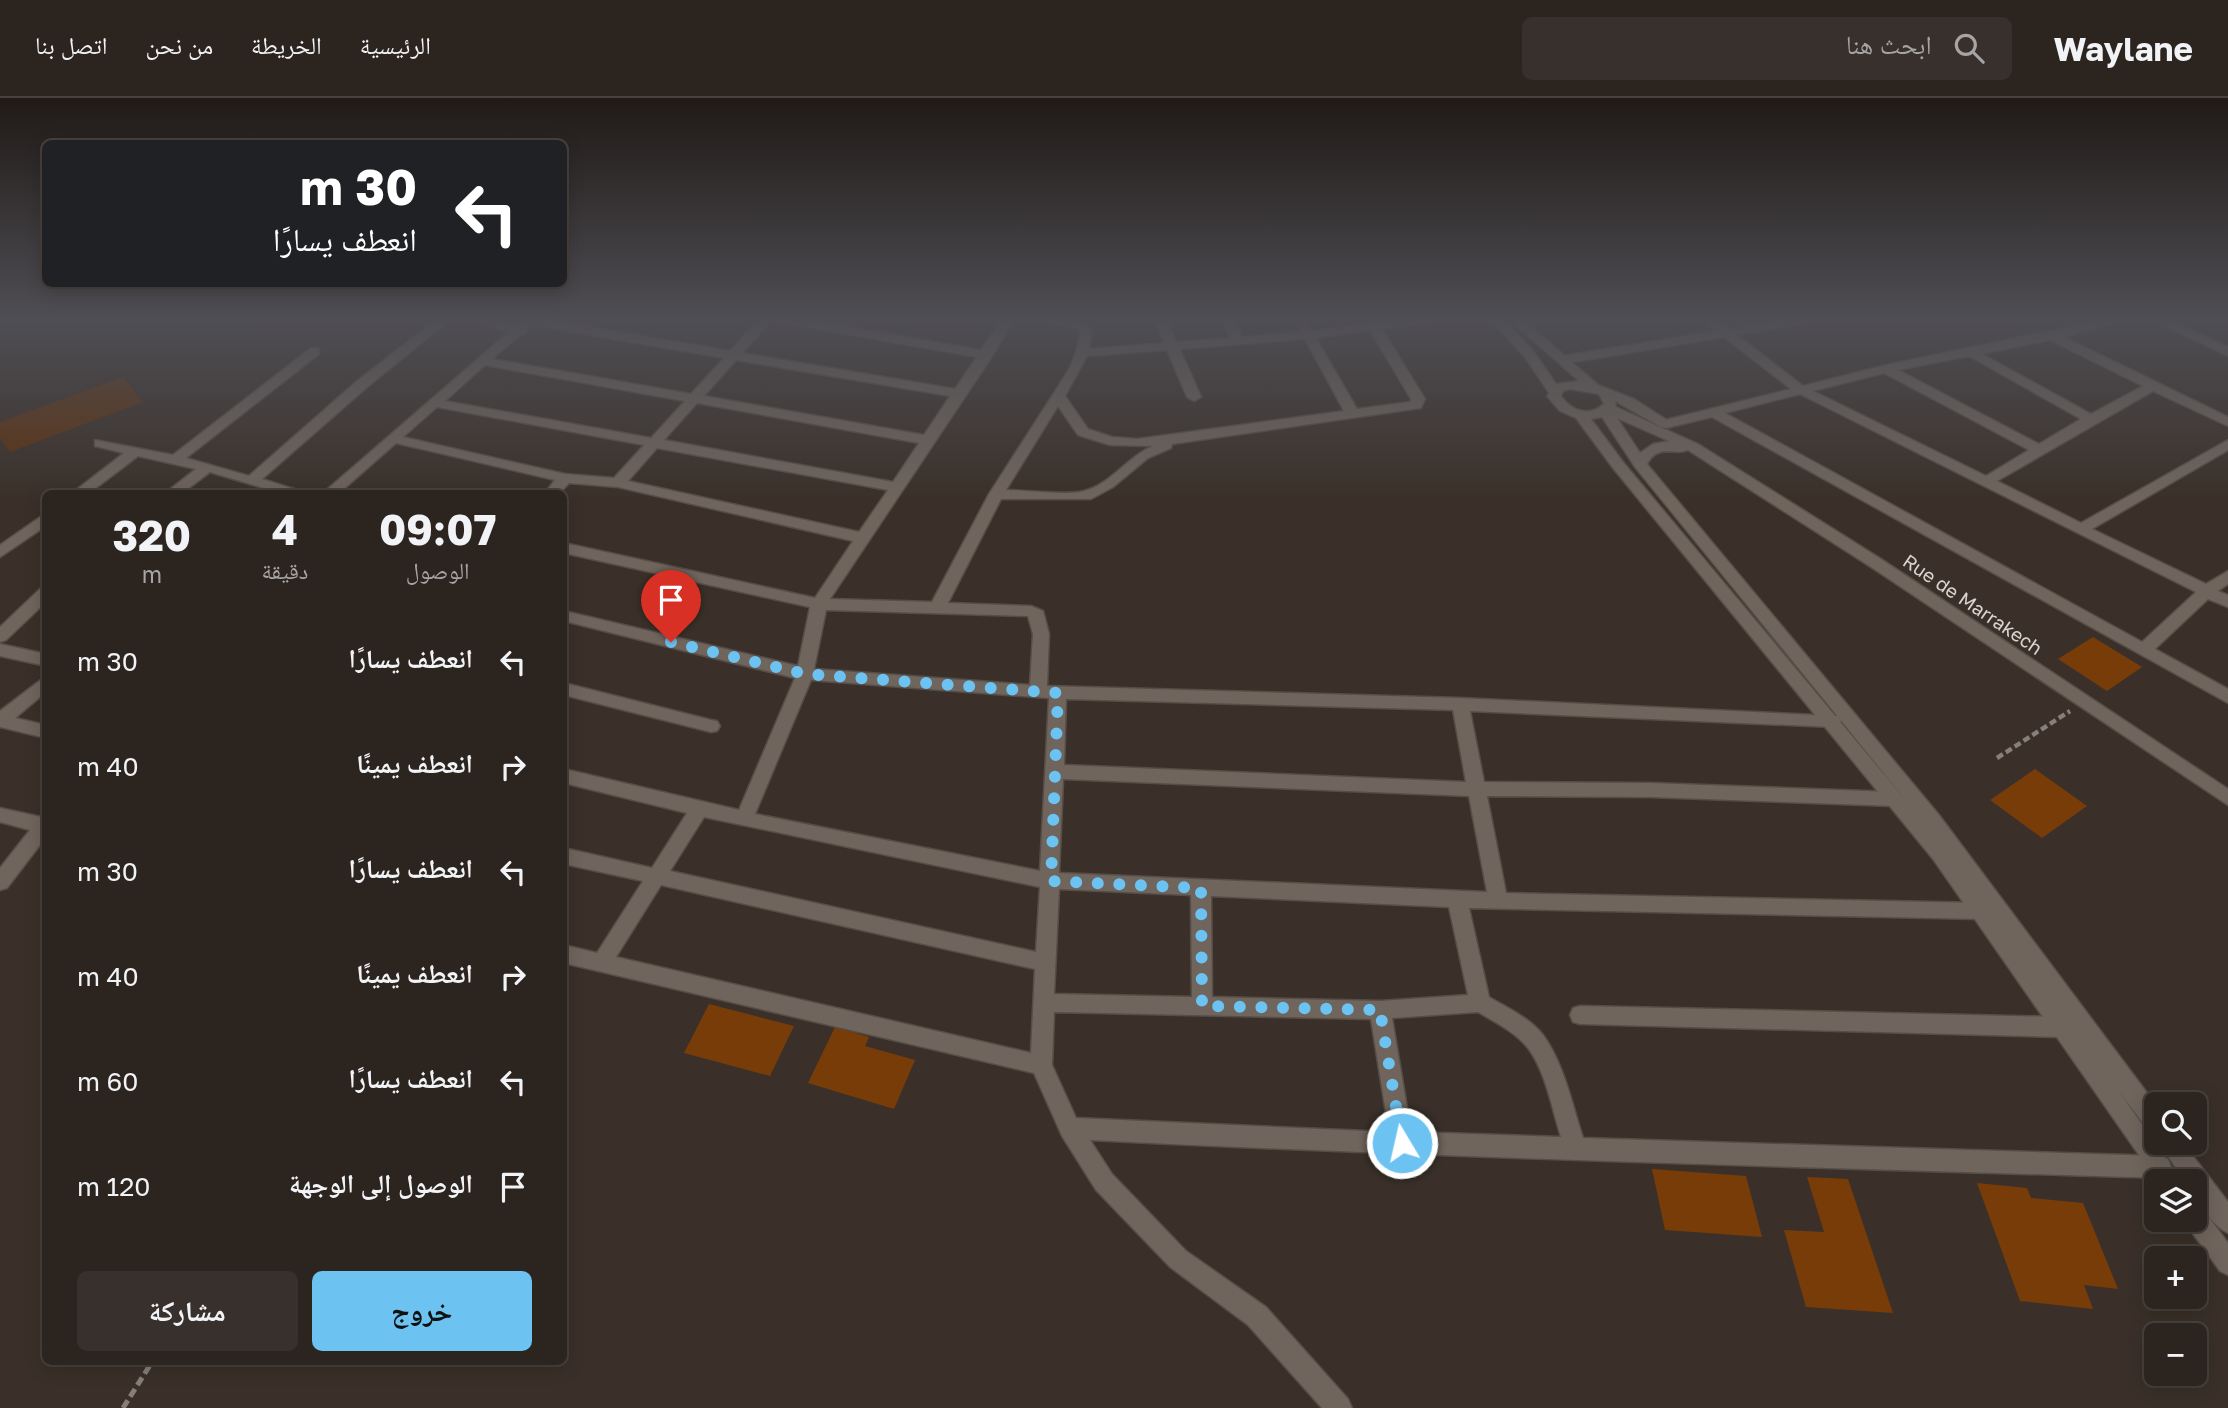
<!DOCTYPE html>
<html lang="ar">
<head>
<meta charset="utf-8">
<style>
  body { margin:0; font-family:"Golos Text","Noto Naskh Arabic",sans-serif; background:#38302c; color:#f1f3f6; direction:rtl; height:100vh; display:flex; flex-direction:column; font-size:26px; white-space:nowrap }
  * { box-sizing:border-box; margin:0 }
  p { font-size:23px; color:#a6a4a4 }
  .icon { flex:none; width:38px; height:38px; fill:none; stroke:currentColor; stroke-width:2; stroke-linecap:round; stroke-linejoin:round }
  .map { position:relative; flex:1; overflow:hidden; direction:ltr }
  .sheet { position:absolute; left:42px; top:392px; width:525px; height:875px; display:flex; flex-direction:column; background:#2c241f; border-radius:10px; box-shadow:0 4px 18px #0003,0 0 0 2px #48413d; direction:rtl }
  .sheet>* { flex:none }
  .hud { position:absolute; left:42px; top:42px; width:525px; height:147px; border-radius:10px; box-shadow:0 4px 18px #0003,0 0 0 2px #48413d; direction:rtl; background:#202124; color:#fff; overflow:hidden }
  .tools { position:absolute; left:2144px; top:994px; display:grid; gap:14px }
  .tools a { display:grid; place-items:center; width:63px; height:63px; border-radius:10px; background:#2c241f; box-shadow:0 4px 18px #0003,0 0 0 2px #48413d; font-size:35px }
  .pin { position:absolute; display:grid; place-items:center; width:60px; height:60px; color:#fff; margin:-72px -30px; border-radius:50% 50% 50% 0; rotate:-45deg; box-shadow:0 0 7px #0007 }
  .pin .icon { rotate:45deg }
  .me { position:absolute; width:77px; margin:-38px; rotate:351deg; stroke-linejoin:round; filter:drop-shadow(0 0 5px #0008) }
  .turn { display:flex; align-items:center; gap:24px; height:147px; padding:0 35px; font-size:32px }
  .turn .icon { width:91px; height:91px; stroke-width:2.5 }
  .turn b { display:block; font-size:49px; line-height:60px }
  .eta { display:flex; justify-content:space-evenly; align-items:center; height:119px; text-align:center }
  .eta b { font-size:42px; font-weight:700; line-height:49px }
  .action { display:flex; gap:14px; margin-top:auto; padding:14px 35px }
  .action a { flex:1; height:80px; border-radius:10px; background:#6cc3f2; color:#111; font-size:28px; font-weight:700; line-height:80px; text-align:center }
  .action a+a { background:#38302c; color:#f1f3f6 }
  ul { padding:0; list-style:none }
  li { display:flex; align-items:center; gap:21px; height:105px; padding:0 35px }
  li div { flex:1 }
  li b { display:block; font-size:26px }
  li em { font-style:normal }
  header { display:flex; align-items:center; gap:42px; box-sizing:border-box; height:98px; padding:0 35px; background:#2c241f; border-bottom:2px solid #48413d }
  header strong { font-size:33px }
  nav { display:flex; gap:38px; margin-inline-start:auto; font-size:24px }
  .search { width:490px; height:63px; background:#38302c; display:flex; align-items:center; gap:18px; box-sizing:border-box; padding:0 24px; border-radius:10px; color:#a6a4a4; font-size:26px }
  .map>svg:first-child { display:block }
  .green { fill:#5c3110 }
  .building { fill:#783c09 }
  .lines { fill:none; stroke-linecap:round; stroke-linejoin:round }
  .street-casing { stroke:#554d47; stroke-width:3 }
  .secondary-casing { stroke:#554d47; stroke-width:3 }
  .path-far1 { stroke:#877f79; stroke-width:4.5; stroke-dasharray:7 3.5; stroke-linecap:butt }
  .path { stroke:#877f79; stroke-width:5; stroke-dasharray:9 4.5; stroke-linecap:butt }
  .street { fill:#70655d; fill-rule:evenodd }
  .secondary { fill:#70655d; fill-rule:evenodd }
  .route { stroke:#6cc3f2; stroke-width:12; stroke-dasharray:0 21.6 }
  .labels { text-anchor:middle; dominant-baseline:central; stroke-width:7; stroke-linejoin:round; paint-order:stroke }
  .street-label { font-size:19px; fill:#dad4d0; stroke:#3a3029 }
</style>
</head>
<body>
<header>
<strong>Waylane</strong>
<div class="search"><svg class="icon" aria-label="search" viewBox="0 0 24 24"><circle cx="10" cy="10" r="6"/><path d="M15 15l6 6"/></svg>ابحث هنا</div>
<nav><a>الرئيسية</a><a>الخريطة</a><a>من نحن</a><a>اتصل بنا</a></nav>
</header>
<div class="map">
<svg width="2228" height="1310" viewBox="0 0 2228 1310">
  <rect width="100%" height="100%" fill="#3a3029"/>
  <polygon class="green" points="123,279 143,304 10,354 0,340 0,324"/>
  <g class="building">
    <polygon points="2093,539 2142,569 2107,593 2058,561"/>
    <polygon points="2035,671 2087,708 2042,740 1990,702"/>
    <polygon points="709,906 794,928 770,978 684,955"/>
    <polygon points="835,929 869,939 865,948 915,962 894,1011 808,985"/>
    <polygon points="1652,1071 1746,1078 1762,1139 1665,1132"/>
    <polygon points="1807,1079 1848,1081 1893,1215 1806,1209 1784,1132 1824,1134"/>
    <polygon points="1977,1085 2027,1090 2031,1100 2083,1105 2118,1191 2084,1187 2093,1211 2020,1203"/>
  </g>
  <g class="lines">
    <g class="street-casing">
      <g id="street">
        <polygon points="438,220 452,220 366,290 262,381 310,396 283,396 210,374 181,396 164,396 196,371 138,358 88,396 71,396 124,355 95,348 95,342 173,357 311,250 319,250 319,256 186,360 249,378 356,284"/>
        <path d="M462,220H483L515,228L525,220H538L730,253L760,220H797L981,252L1003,220H1015L993,257L830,501L932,504L989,396L1068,273L1076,255L1080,234L1077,231L1029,220C1051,220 1077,215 1092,233L1089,251L1164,245L1154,220H1166L1176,244L1230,240L1221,220H1233L1242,239L1301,234L1293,220H1305L1312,233L1366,226L1363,220H1375L1378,224L1408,220H1442L1436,224L1382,231L1425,301L1421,310L1172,346L1171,350L1148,360L1113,389L1091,401H1001L948,505L1031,508L1043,513L1049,536L1047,588L1460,600L1838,618L1841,623L1838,628L1832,629L1470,613L1484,684L1650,685L1893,694L1899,696L1902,701L1899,706L1893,708L1650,699L1487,698L1506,795L1981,805L1988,807L1991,813L1988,819L1981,821L1469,810L1489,899C1507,910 1530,920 1543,937C1564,966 1572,1006 1583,1040L2160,1058L2168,1061L2171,1069L2168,1077L2160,1080C1803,1069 1447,1060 1090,1042L1112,1076L1186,1153L1266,1209L1348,1301L1352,1310H1322L1248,1227L1170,1169L1096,1092L1062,1038L1034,975L564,865V847L597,855L643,783L564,766V750L652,770L687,715L564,685V671L739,712L795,580L564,523V513L798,568L810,509L564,455V445L815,500L853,443L618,389L569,385L559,396H544L555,382L396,345L338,396H322L509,234ZM772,222L776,224L977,259L955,291L742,255ZM531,227L724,260L691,296L492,261L520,237L525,236ZM1370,232L1411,301L1410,304L1357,311L1316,240ZM1305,241L1344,313L1137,341L1112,339L1088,331L1065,298L1087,258L1167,252L1187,299L1194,303L1201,299L1180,251ZM736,262L950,298L924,337L704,298ZM485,267L685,303L651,340L445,303ZM697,305L919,345L893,384L664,342ZM1058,308L1078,337L1110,347L1153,348C1128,358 1110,387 1084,393C1067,398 1025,392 1006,392ZM437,309L644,347L614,380L565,376L403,339ZM657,350L888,392L859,434L628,383ZM826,512L1028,518L1033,536L1030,587L814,571ZM811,582L1049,600L1040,773L755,716ZM1066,601L1453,612L1466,684L1064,667ZM1063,681L1469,698L1487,794L1059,775ZM704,719L1040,789L1036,854L670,773ZM661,787L1035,871L1031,955L616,859ZM1059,791L1191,797L1192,899L1054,896ZM1211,798L1449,809L1468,897L1380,903L1212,899ZM1054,914L1371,921L1389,1034L1076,1020L1052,967ZM1478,914C1495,924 1515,934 1528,950C1546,974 1552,1011 1561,1039L1411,1034L1392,920Z"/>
        <path d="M1701,220H1715L1729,231L1792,220H1821L1815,224L1737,237L1803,288L1886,267L2111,220H2132L2064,239L2228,319V328L2153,293L1997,383L2081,425L2228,342V352L2092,431L2206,486L2228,473V486L2218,493L2228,497V509L2208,501L2155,551L2228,591V605L1712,319L1666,330L1661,329V323L1791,291L1724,239L1562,266L1556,262L1562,258L1716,233ZM2050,242L2143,288L2091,316L1982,256ZM1969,258L2081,321L2039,346L1898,272ZM1884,275L2029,352L1986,378L1813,293ZM1800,296L2196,494L2142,544L1725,315Z"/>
        <polygon points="2148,220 2164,220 2228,249 2228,258"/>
        <polygon points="46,415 46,428 0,459 0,447"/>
        <polygon points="46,489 46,504 6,542 0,544 0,529 41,490"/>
        <polygon points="0,546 46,556 46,568 0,558"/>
        <polygon points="46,578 46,594 15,620 46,627 46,640 0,629 0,613"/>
        <polygon points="564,585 711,622 717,623 720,628 717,633 711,634 564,597"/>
        <polygon points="0,710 46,720 46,739 7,790 0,792 0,770 30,732 0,724"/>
        <polygon points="1580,908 2060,919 2067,922 2070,929 2067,936 2060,939 1580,926 1573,924 1570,917 1573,910"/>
      </g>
    </g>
    <g class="secondary-casing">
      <g id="secondary">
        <path d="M1489,220H1502L1534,254L1556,286L1579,283L1508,220H1521L1598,287L1634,301L1673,326L1671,329H1661L1615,303L1616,309L1698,346L1881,461L2228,691V707L1871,469L1688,352C1672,358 1659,345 1647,366L1939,717L2156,1007V1036L2148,1032L2119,993L2181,1083H2157L1933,761L1613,370L1576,320L1560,313L1547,298L1549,295L1525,259ZM1570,291L1599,296L1604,306C1589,319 1571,313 1561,298L1563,293ZM1602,319L1635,369L1908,705L1623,364L1591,321ZM1617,320L1669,343L1653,346L1640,355Z"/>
        <path d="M2159,1045H2183L2228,1104V1135C2211,1127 2194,1101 2194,1083H2185Z"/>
        <polygon points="2194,1107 2202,1110 2228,1145 2228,1177 2220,1173 2186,1126 2184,1122 2194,1122"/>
      </g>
    </g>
    <polyline class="path-far1" points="1997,660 2070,613"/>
    <polyline class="path" points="123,1310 152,1264"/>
    <use href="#street" class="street"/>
    <use href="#secondary" class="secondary"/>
  </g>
  <linearGradient id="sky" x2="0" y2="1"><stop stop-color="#201a17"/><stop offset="0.55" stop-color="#4f4e54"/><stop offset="1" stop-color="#4f4e54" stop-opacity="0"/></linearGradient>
  <rect width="2228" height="403" fill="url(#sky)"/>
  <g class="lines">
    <polyline class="route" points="671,544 805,576 1058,595 1051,783 1201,790 1202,908 1380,912 1402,1045"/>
  </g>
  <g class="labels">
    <g class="street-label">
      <text transform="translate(1973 506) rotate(34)">Rue de Marrakech</text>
    </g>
  </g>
</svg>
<div class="tools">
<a><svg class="icon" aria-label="search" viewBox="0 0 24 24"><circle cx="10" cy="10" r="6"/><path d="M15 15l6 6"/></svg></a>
<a><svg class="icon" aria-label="layers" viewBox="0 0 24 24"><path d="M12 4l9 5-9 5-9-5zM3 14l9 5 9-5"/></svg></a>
<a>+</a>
<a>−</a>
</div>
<div class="pin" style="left:671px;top:544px;background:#d93025"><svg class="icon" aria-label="arrive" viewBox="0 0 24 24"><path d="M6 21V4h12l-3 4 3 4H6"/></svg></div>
<svg class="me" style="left:1402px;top:1045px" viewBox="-20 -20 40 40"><circle r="17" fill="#6cc3f2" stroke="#fff" stroke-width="3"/><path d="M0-11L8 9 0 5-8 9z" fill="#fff"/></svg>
<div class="hud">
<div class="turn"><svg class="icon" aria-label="left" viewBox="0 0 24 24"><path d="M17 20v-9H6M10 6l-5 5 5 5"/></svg><div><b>30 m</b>انعطف يسارًا</div></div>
</div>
<section class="sheet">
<div class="eta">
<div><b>09:07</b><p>الوصول</p></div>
<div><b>4</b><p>دقيقة</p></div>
<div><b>320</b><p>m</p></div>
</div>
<ul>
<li><svg class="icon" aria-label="left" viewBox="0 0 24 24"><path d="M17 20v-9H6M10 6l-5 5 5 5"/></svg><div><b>انعطف يسارًا</b></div><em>30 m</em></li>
<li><svg class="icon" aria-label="right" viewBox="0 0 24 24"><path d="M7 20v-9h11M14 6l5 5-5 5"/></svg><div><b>انعطف يمينًا</b></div><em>40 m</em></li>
<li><svg class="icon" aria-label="left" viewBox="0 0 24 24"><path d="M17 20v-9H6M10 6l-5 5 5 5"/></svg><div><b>انعطف يسارًا</b></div><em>30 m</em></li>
<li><svg class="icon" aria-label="right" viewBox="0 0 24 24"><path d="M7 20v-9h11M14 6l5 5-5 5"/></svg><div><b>انعطف يمينًا</b></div><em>40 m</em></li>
<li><svg class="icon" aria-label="left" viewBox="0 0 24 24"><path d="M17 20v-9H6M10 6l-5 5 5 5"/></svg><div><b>انعطف يسارًا</b></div><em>60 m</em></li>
<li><svg class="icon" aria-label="arrive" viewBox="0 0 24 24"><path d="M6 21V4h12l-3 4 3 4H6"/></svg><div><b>الوصول إلى الوجهة</b></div><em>120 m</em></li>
</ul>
<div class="action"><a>خروج</a><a>مشاركة</a></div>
</section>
</div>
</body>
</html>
